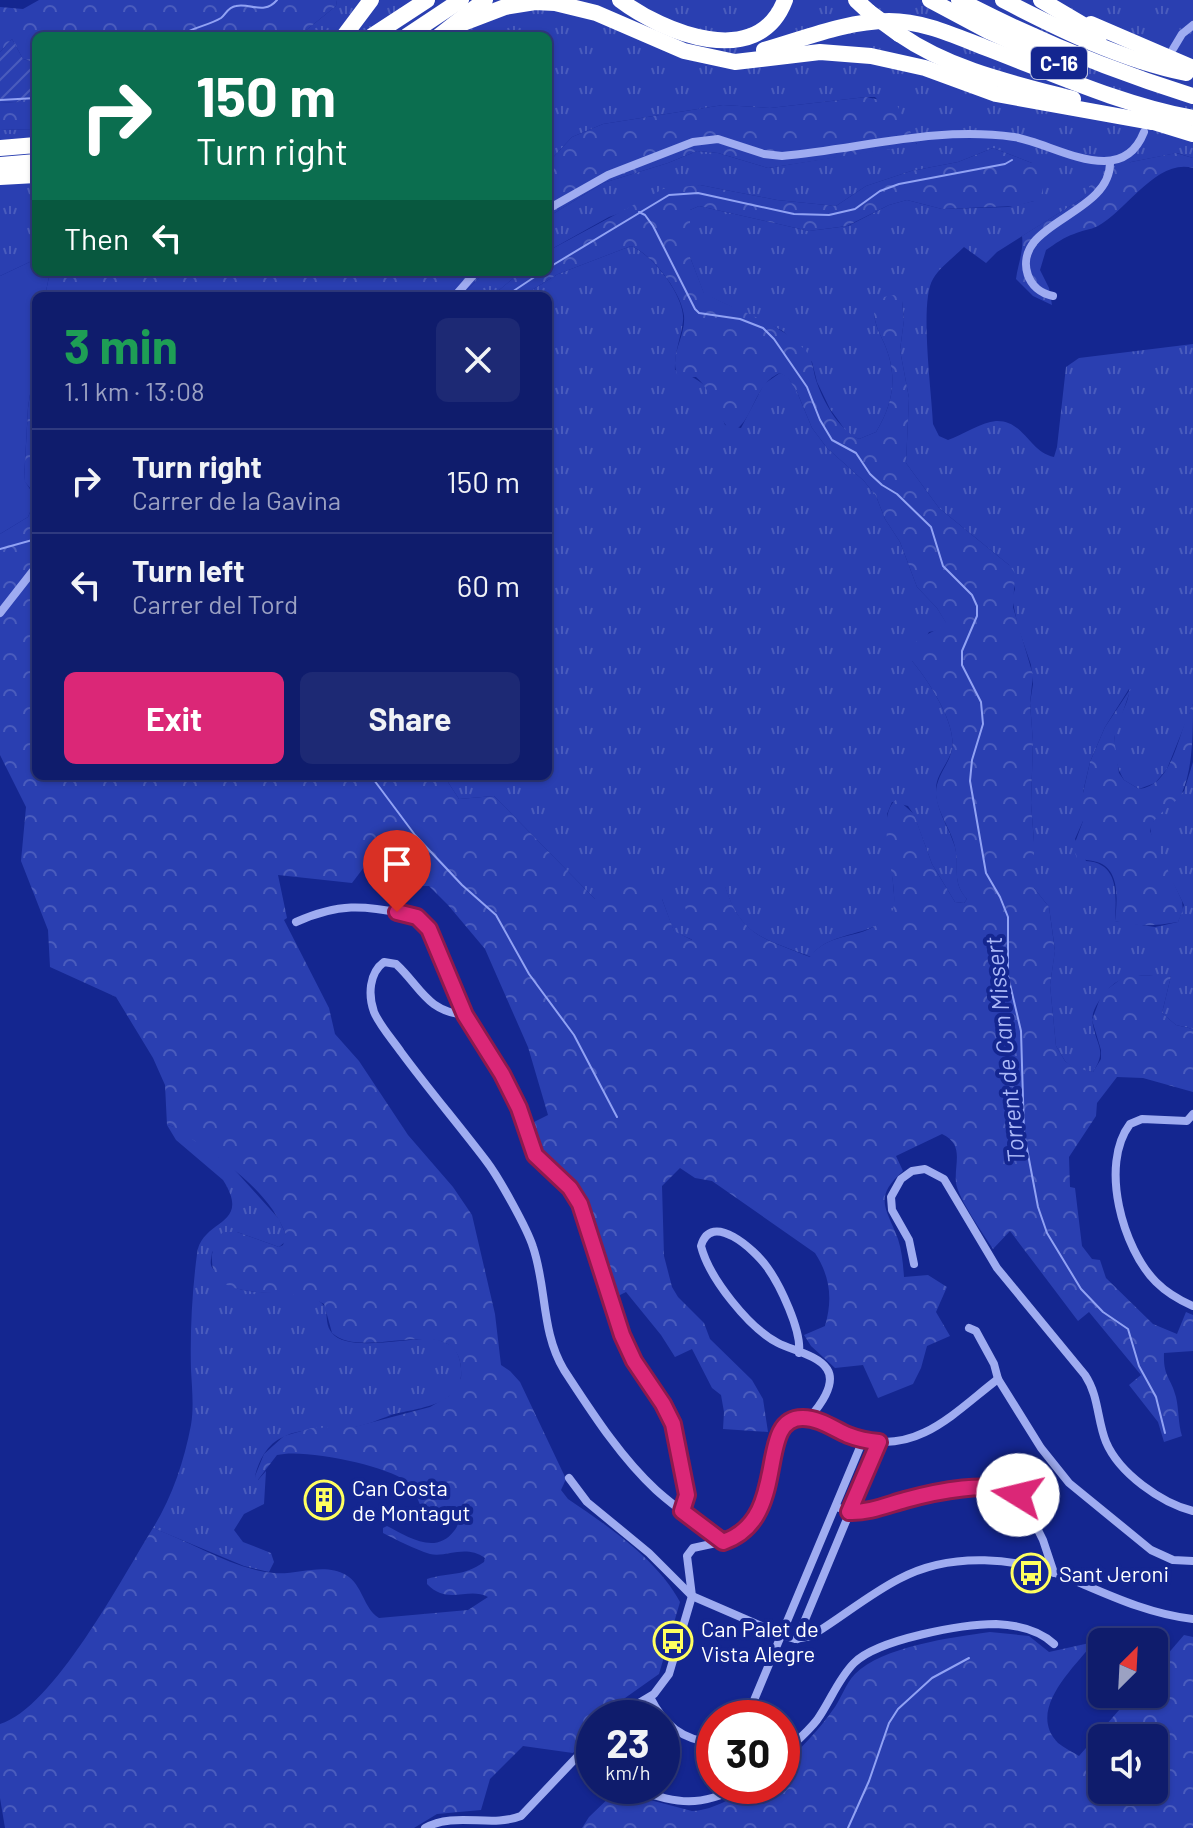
<!DOCTYPE html>
<html lang="en">
<head>
<meta charset="utf-8">
<style>
  body { margin:0; font-family:Barlow,sans-serif; background:#1d2974; color:#f1f3f6; height:100vh; display:flex; flex-direction:column; font-size:30px; white-space:nowrap }
  * { box-sizing:border-box; margin:0 }
  p { font-size:26px; color:#9ba1c2 }
  .icon { flex:none; width:44px; height:44px; fill:none; stroke:currentColor; stroke-width:2; stroke-linecap:round; stroke-linejoin:round }
  .map { position:relative; flex:1; overflow:hidden }
  .side { position:absolute; left:32px; top:292px; width:520px; height:488px; display:flex; flex-direction:column; background:#0f1c6c; border-radius:12px; box-shadow:0 2px 6px #0004,0 0 0 2px #2f3a7f }
  .side>* { flex:none }
  .guide { position:absolute; left:32px; top:32px; width:520px; height:244px; border-radius:12px; box-shadow:0 2px 6px #0004,0 0 0 2px #2f3a7f; background:#0b6e4f; color:#fff; overflow:hidden }
  .needle { width:52px; rotate:24deg }
  .fabs { position:absolute; left:1088px; top:1628px; display:grid; gap:16px }
  .fabs a { display:grid; place-items:center; width:80px; height:80px; border-radius:12px; background:#0f1c6c; box-shadow:0 2px 6px #0004,0 0 0 2px #2f3a7f; font-size:40px }
  .speed { position:absolute; left:576px; top:1700px; display:flex; gap:16px; font-size:40px; font-weight:700; text-align:center }
  .speed>* { display:grid; place-content:center; width:104px; height:104px; border-radius:50%; background:#0f1c6c; box-shadow:0 2px 6px #0004,0 0 0 2px #2f3a7f; line-height:1 }
  .speed small { font-size:20px; font-weight:400 }
  .speed .limit { border:12px solid #d22; background:#fff; color:#111 }
  .pin { position:absolute; display:grid; place-items:center; width:68px; height:68px; color:#fff; margin:-82px -34px; border-radius:50% 50% 50% 0; rotate:-45deg; box-shadow:0 0 8px #0007 }
  .pin .icon { rotate:45deg }
  .me { position:absolute; width:88px; margin:-44px; rotate:279deg; stroke-linejoin:round; filter:drop-shadow(0 0 6px #0008) }
  .turn { display:flex; align-items:center; gap:28px; height:168px; padding:0 32px; font-size:36px }
  .turn .icon { width:104px; height:104px; stroke-width:2.5 }
  .turn b { display:block; font-size:56px; line-height:68px }
  .then { display:flex; align-items:center; height:76px; padding:0 32px; background:#0003; gap:16px; font-size:30px }
  .round { display:grid; place-items:center; flex:none; width:84px; height:84px; border-radius:12px; background:#1d2974 }
  .summary { display:flex; align-items:center; justify-content:space-between; height:136px; padding:0 32px }
  h1 { font-size:48px; font-weight:700; line-height:60px; color:#1e9e55 }
  .cta { display:flex; gap:16px; margin-top:auto; padding:16px 32px }
  .cta a { flex:1; height:92px; border-radius:12px; background:#db2777; color:#fff; font-size:32px; font-weight:700; line-height:92px; text-align:center }
  .cta a+a { background:#1d2974; color:#f1f3f6 }
  ul { padding:0; list-style:none }
  li { display:flex; align-items:center; gap:24px; height:104px; padding:0 32px; border-top:2px solid #2f3a7f }
  li div { flex:1 }
  li b { display:block; font-size:30px }
  li em { font-style:normal }
  .map>svg:first-child { display:block }
  .grass { fill:url(#grass-tufts) }
  .forest { fill:url(#forest-crowns); fill-rule:evenodd }
  .garden { fill:url(#garden-furrows) }
  .pitch { fill:#2a3fb1 }
  .lines { fill:none; stroke-linecap:round; stroke-linejoin:round }
  .stream { stroke:#91a2f4; stroke-width:2 }
  .minor { stroke:#9facf1; stroke-width:8 }
  .motorway { stroke:#fff; stroke-width:16 }
  .motorway-bridge { stroke:#fff; stroke-width:16 }
  .route-casing { stroke:#8e194d; stroke-width:20 }
  .route { stroke:#db2777; stroke-width:14 }
  .labels { text-anchor:middle; dominant-baseline:central; stroke-width:8; stroke-linejoin:round; paint-order:stroke }
  .shield { fill:#142690; stroke:#b8bede; stroke-width:2 }
  .shield-label { font-size:20px; font-weight:bold; fill:#fff }
  .poi-label { font-size:22px; fill:#fff; stroke:#142690; text-anchor:start }
  .water-label { font-size:24px; font-style:italic; fill:#abb8f8; stroke:#142690 }
</style>
</head>
<body>
<div class="map">
<svg width="1193" height="1828" viewBox="0 0 1193 1828">
  <defs>
    <pattern id="grass-tufts" width="24" height="20" patternUnits="userSpaceOnUse" patternTransform="scale(2)"><rect width="24" height="20" fill="#2a3fb1"/><path d="M3 7l-1-3M5 7V3M7 7l1-3M15 17l-1-3M17 17v-4M19 17l1-3" fill="none" stroke="#4a5cbd"/></pattern>
    <pattern id="forest-crowns" width="20" height="18" patternUnits="userSpaceOnUse" patternTransform="scale(2)"><rect width="20" height="18" fill="#2a3fb1"/><path d="M2 6a3 3 0 1 1 6 0M12 15a3 3 0 1 1 6 0" fill="none" stroke="#4a5cbd"/></pattern>
    <pattern id="garden-furrows" width="10" height="10" patternUnits="userSpaceOnUse" patternTransform="scale(2)"><rect width="10" height="10" fill="#2a3fb1"/><path d="M-1 1l2-2M0 10L10 0M9 11l2-2" fill="none" stroke="#4a5cbd"/></pattern>
  </defs>
  <rect width="100%" height="100%" fill="#142690"/>
  <g class="grass">
    <path d="M337,0H1193V158L1177,153L1131,162L1095,182L1083,198L997,252L986,263L964,247C954,257 940,267 933,279C919,301 932,395 933,424L939,436L948,440C963,435 981,422 996,421C1024,420 1029,452 1054,457L1057,447L1066,367L1079,358L1193,344V704L1167,769L1155,783L1139,789L1124,780C1115,766 1111,740 1117,724C1121,713 1130,700 1129,689L1105,727L1090,762L1083,792V821L1075,839L1086,861C1120,863 1116,896 1115,921L1155,927L1178,922L1184,905L1152,840L1150,826L1158,815L1184,791L1193,762V1029L1176,1025L1162,1013L1171,976C1137,977 1120,969 1099,1001C1094,1009 1091,1015 1093,1025C1097,1047 1107,1050 1093,1072L1074,1069L1065,1061L1056,1046L1050,985L1055,950L1049,907L1034,888V842L1031,803L1033,742L1030,703L1033,684L1031,665L1018,627L1012,598L1015,589L1009,565L939,508L906,463L909,398L900,350L904,320L902,301L874,313C875,325 879,332 884,343C898,375 894,402 876,432L859,439L848,434L830,409L817,382L812,362L783,331L704,294L690,257V210L699,206L809,231L848,226L889,205L907,200L942,209L1008,207L1034,201L1032,163L993,148L958,162L911,171L866,186L836,206L777,200L700,185L609,217L548,251V217L603,183L668,163L697,151L718,153L768,168L917,144L875,97H866L770,108L723,105L603,124L572,137L548,163V36H299L336,6Z"/>
    <polygon points="36,129 36,259 0,276 0,130"/>
    <path d="M631,246C652,254 686,297 683,321C681,338 674,353 675,370C707,380 715,394 725,425L741,428L764,384L780,373L788,377L797,392L812,428L827,448L864,481L876,496L885,519L900,542L917,587L937,608L947,624L939,630L929,632L912,661C928,680 957,724 952,749C949,763 936,774 936,789C936,811 949,827 955,847C960,867 951,882 967,899L964,903L955,902L932,864L914,815L908,806L892,802L887,814L895,906C882,940 830,927 811,957C765,938 742,938 725,887L693,940L674,932L662,899H595L494,796L459,799L444,776H548V296H522L558,274Z"/>
    <polygon points="485,272 521,272 492,296 461,296"/>
    <path d="M167,1125L179,1128L232,1167L279,1219L286,1235V1241L279,1247L237,1232L212,1252C212,1256 210,1261 211,1265C212,1269 216,1272 219,1275C244,1309 302,1276 326,1308C327,1317 326,1326 332,1333C348,1353 409,1337 433,1339C440,1340 446,1343 452,1346C458,1352 460,1359 461,1368C465,1406 417,1408 391,1415C378,1420 364,1426 350,1428C326,1432 305,1426 283,1437C267,1444 259,1460 255,1476L258,1480L266,1471L264,1504L244,1514L234,1530L243,1542L271,1553L274,1562L269,1572L244,1566L153,1528C172,1497 184,1462 191,1425C194,1408 192,1388 191,1370C190,1332 192,1292 197,1254C201,1218 253,1227 223,1180L176,1140Z"/>
  </g>
  <g class="forest">
    <polygon points="39,0 337,0 336,6 299,36 36,36 36,63 23,59 12,39 0,52 0,7 23,9"/>
    <polygon points="36,95 36,129 0,130 0,102 15,103"/>
    <polygon points="866,97 896,103 917,145 768,168 718,153 697,151 668,163 603,183 548,217 548,163 572,137 603,124 723,105 770,108"/>
    <path d="M993,148L1032,163L1041,168L1046,176L1041,196L1034,201L1016,206L942,209L907,200L889,205L847,226L809,231L699,206L690,210V257L704,293C739,312 778,321 806,351C813,360 813,370 816,380C823,401 838,429 859,439L876,432C894,402 898,375 884,343C879,332 875,325 874,313L884,297L894,295L902,301L904,320L900,350L909,398L906,463L939,508L1009,565L1015,573L1013,607L1033,675L1030,703L1033,742L1031,803L1034,842V888L1049,907L1055,951L1050,985L1056,1046L1065,1061L1074,1068L1093,1072L1101,1059V1050L1092,1020L1102,993L1125,976H1171L1162,1013L1176,1025L1193,1029V1092L1143,1078L1117,1077L1097,1103L1096,1116L1069,1157L1070,1187L1075,1188L1082,1246L1092,1259L1100,1260L1106,1278L1153,1324L1177,1334L1186,1312L1193,1315V1351L1164,1353C1163,1377 1171,1377 1176,1397C1179,1410 1178,1423 1182,1436L1164,1442L1158,1422L1129,1385L1141,1375L1089,1312L1078,1321L1010,1231L993,1249C984,1235 958,1198 956,1183C954,1163 965,1145 942,1134L896,1156L903,1171C873,1198 886,1207 898,1239C902,1251 903,1264 904,1277L928,1275L947,1287L936,1312L950,1336L927,1346L921,1368L913,1384L878,1398L863,1365L835,1368L811,1346L804,1335L825,1326C833,1299 830,1276 815,1253L712,1181L695,1178L680,1168L662,1186L664,1256L672,1287L678,1297L704,1323L710,1339L752,1380L763,1399L768,1432L723,1429L724,1412L721,1395L712,1388L692,1349L675,1357L661,1335L626,1292L614,1298L587,1201L574,1182L547,1159L532,1123L548,1115L528,1047L485,949L448,905L429,886H391L385,863L371,858L352,883L278,875L287,918L284,920L329,1008L335,1034L359,1061L408,1135L453,1187L472,1215L495,1314L501,1365L510,1371L520,1382L566,1479L561,1490L568,1499C608,1526 657,1559 680,1602L659,1674L625,1698L603,1718H594V1727L573,1753L523,1746L490,1779L481,1810L437,1814L414,1828H5L0,1798V1724C53,1709 123,1576 153,1528C192,1542 232,1569 274,1573C298,1575 324,1562 346,1575C363,1585 363,1608 379,1618L468,1610L488,1597C468,1586 448,1606 427,1584V1579C449,1572 463,1577 484,1562L485,1558C465,1544 446,1558 430,1554C414,1549 397,1540 383,1533V1528L387,1526C407,1536 435,1556 454,1531C459,1525 459,1520 457,1513C443,1506 444,1512 433,1519H428C419,1508 417,1490 406,1481C385,1465 303,1448 277,1455L257,1481L255,1476L264,1454L284,1436L312,1428L354,1427L430,1407L449,1396L461,1378C466,1304 366,1364 332,1333L324,1304C316,1300 308,1296 300,1295C275,1290 213,1300 212,1261C211,1250 216,1240 223,1232H237L279,1247L283,1245L286,1235C271,1195 232,1167 199,1144C187,1136 181,1128 167,1125L165,1085L153,1058L116,997L50,967L48,930L21,861L26,807L0,755V534L28,517L36,498V776H444L459,799L494,796L595,899L644,881L662,899L674,931L692,940L685,906L700,881L725,886C742,938 765,938 810,957C824,937 847,938 867,930C877,926 887,918 893,910C900,882 872,816 897,799L914,814L932,864L955,902L964,903L967,899C953,884 958,871 956,853C954,832 938,816 936,795C935,777 949,765 952,749C957,724 928,680 912,661C907,636 932,636 946,623L937,608L917,587L900,542L885,519L876,496L864,481L827,448L812,428L797,392L788,378L780,373C753,384 754,422 732,432C716,417 714,393 696,377L679,378C667,357 686,338 684,316C682,293 652,254 631,246L558,274L522,296H492L521,272H548V251L663,189L700,185L777,200L836,206L866,186L911,171L958,162Z"/>
    <path d="M1176,153L1193,158V168C1157,158 1126,211 1098,226C1090,230 1082,230 1074,234C1064,237 1055,244 1046,250L1040,270L1049,288L1052,305L1033,296L1016,279C1018,264 1024,250 1022,236L1083,198L1098,173L1131,162Z"/>
    <polygon points="50,272 485,272 461,296 45,296"/>
    <polygon points="36,353 36,495 24,481 28,408"/>
    <path d="M1131,688L1114,738L1119,773L1124,780L1139,789C1175,785 1178,729 1193,704C1193,732 1193,768 1182,793C1173,808 1154,812 1150,831L1182,901L1183,910L1178,922C1155,926 1137,927 1115,921C1117,902 1121,869 1097,862C1090,860 1083,860 1077,858L1073,848L1083,821V793L1090,762L1105,727Z"/>
    <path d="M990,1632L1029,1636L1049,1652L1094,1642C1074,1668 1026,1710 1058,1743C1064,1748 1073,1752 1079,1756L1133,1694H1154V1670L1184,1635L1193,1637V1828H582L589,1817L616,1791L692,1811C717,1810 733,1795 755,1787C762,1784 774,1786 782,1786V1766C800,1749 818,1731 832,1711C841,1700 845,1684 855,1674C881,1647 953,1637 990,1632ZM1102,1738H1154V1790H1102Z"/>
  </g>
  <polygon class="garden" points="12,39 23,59 36,63 36,95 15,103 0,102 0,52"/>
  <polygon class="pitch" points="36,259 36,272 50,272 45,296 36,296 36,353 28,408 24,480 36,498 28,517 0,534 0,276"/>
  <g class="lines">
    <g class="stream">
      <path d="M180,36C192,27 208,26 221,18C226,14 228,7 236,6C251,3 264,15 277,0"/>
      <polyline points="0,100 36,98"/>
      <polyline points="639,212 645,215 653,226 695,309 699,313 740,319 763,328 774,339 807,387 820,420 832,440 856,453 870,474 882,485 897,494 931,527 943,566 972,595 977,606 977,616 962,651 962,665 981,702 983,724 972,760 970,781 986,873 1000,897 1008,917 1008,976 1021,1031 1024,1133 1038,1207 1047,1233 1081,1289 1103,1312 1128,1329 1139,1366 1156,1397 1165,1433"/>
      <polyline points="548,268 669,195 698,193 794,214 829,215 855,209 880,191 899,184 1005,164 1012,160"/>
      <polyline points="506,296 542,272"/>
      <polyline points="0,549 36,539"/>
      <polyline points="371,776 415,835 462,885 496,915 529,974 574,1035 617,1117"/>
      <polyline points="848,1828 869,1781 889,1723 898,1709 932,1678 969,1658"/>
    </g>
    <g class="minor">
      <polyline points="1173,49 1182,34 1193,25"/>
      <path d="M548,209L608,175L693,142L718,139L764,154L782,156C861,149 934,126 1014,137C1054,143 1121,191 1144,132"/>
      <polyline points="455,296 476,272"/>
      <path d="M1053,296C1027,291 1018,262 1034,242C1055,216 1111,202 1110,162"/>
      <polyline points="0,613 36,567"/>
      <path d="M296,922C341,902 362,906 409,914L417,917L429,929L462,1008L519,1108L535,1155L570,1188L580,1204L622,1335L634,1361L663,1404L673,1424L687,1495L682,1511"/>
      <path d="M465,1015C426,1011 421,987 396,964L384,962C369,973 368,995 374,1012C380,1026 392,1039 401,1052C429,1090 459,1125 487,1162C499,1178 527,1228 533,1247C547,1288 541,1332 564,1370C591,1411 620,1457 656,1490C677,1509 701,1525 723,1542"/>
      <path d="M1193,1114L1187,1121L1142,1119L1130,1124C1099,1165 1123,1249 1156,1282C1167,1293 1179,1300 1193,1306"/>
      <path d="M914,1264L909,1240L892,1210L891,1197L901,1179L912,1171L925,1169L944,1179L997,1268L1085,1375C1099,1396 1097,1420 1106,1442C1119,1473 1161,1503 1193,1511"/>
      <polyline points="969,1328 976,1331 994,1364 998,1379 1041,1448 1069,1483 1151,1550 1173,1560 1193,1561"/>
      <path d="M799,1353C802,1331 780,1285 767,1267C755,1250 711,1210 701,1246C709,1278 749,1328 778,1343C791,1350 818,1355 827,1369C837,1384 819,1407 809,1418"/>
      <path d="M569,1478L587,1502L649,1553L692,1596L782,1635L795,1639L811,1636C841,1618 868,1595 899,1579C951,1551 1018,1557 1071,1579C1111,1596 1149,1614 1193,1619"/>
      <polyline points="836,1507 856,1513 938,1492 1005,1488 1023,1500 1043,1540 1054,1573"/>
      <polyline points="797,1639 879,1442"/>
      <path d="M650,1697C664,1725 682,1740 714,1743"/>
      <polyline points="752,1705 863,1440"/>
      <path d="M614,1718L654,1694L669,1674L692,1596L687,1556L693,1548L730,1540L751,1525L766,1497L779,1430L787,1421L804,1417C824,1421 842,1434 862,1439C919,1454 957,1410 998,1379"/>
      <path d="M782,1755C793,1744 807,1733 817,1720C830,1702 838,1679 854,1663C878,1639 963,1624 996,1624C1017,1625 1039,1630 1054,1644"/>
      <path d="M622,1786C675,1801 691,1811 743,1786"/>
      <path d="M425,1828C455,1811 491,1828 521,1816L594,1739"/>
    </g>
    <g class="motorway">
      <path d="M620,0C662,32 758,72 785,0"/>
      <polyline points="856,0 869,12"/>
      <polyline points="930,0 988,31 1080,72"/>
      <path d="M959,0C1034,39 1112,71 1193,96"/>
      <path d="M1003,0C1061,30 1122,60 1186,73"/>
      <polyline points="1041,0 1100,35"/>
      <polyline points="1091,24 1191,67"/>
      <polyline points="450,28 505,7 535,2 555,3 596,13 684,51 735,62 820,52 871,56 925,68 996,94 1151,122"/>
      <path d="M899,34C951,70 1012,83 1073,99"/>
      <polyline points="344,36 371,0"/>
      <polyline points="372,36 427,0"/>
      <polyline points="407,36 461,0"/>
      <polyline points="439,36 485,0"/>
      <path d="M764,50C806,38 846,21 889,21C925,21 957,37 989,49C1054,74 1125,106 1193,118"/>
      <polyline points="1141,118 1193,134"/>
      <polyline points="0,148 36,145"/>
      <polyline points="0,165 36,162"/>
      <polyline points="0,177 36,175"/>
    </g>
    <polyline class="motorway-bridge" points="869,12 899,34"/>
  </g>
  <g class="lines">
    <g class="route-casing">
      <path id="route" d="M397,912L417,917L429,929L465,1015L502,1074L519,1108L535,1155L570,1188L580,1204L622,1335L634,1361L663,1404L673,1424L687,1495L682,1511L723,1542C792,1519 754,1417 803,1418C819,1418 834,1429 848,1435C858,1439 868,1441 879,1442L849,1512C868,1513 887,1505 905,1500C934,1492 992,1479 1018,1495"/>
    </g>
    <use href="#route" class="route"/>
  </g>
  <defs>
    <g id="building-ring" transform="scale(2)"><circle r="9.5" fill="#142690" stroke="#ffff5f" stroke-width="1.5"/><path d="M-4-6H4V6H1V3H-1V6H-4ZM-2.5-4.3h1.7v1.8h-1.7ZM.8-4.3h1.7v1.8H.8ZM-2.5-1h1.7V.8h-1.7ZM.8-1h1.7V.8H.8Z" fill="#ffff5f"/></g>
    <g id="bus-ring" transform="scale(2)"><circle r="9.5" fill="#142690" stroke="#ffff5f" stroke-width="1.5"/><path d="M-5-6H5V4H4V6H2V4H-2V6H-4V4H-5ZM-3.5-4V0h7V-4ZM-3.5 1.2v1.5H-2V1.2ZM2 1.2v1.5H3.5V1.2Z" fill="#ffff5f"/></g>
  </defs>
  <g fill-rule="evenodd">
    <use href="#building-ring" x="324" y="1500"/>
    <use href="#bus-ring" x="1031" y="1573"/>
    <use href="#bus-ring" x="673" y="1641"/>
  </g>
  <g class="labels">
    <rect class="shield" x="1031" y="47" width="56" height="32" rx="6"/>
    <g class="shield-label">
      <text x="1059" y="63">C-16</text>
    </g>
    <g class="poi-label">
      <text x="352" y="1487">Can Costa<tspan x="352" dy="25">de Montagut</tspan></text>
      <text x="1059" y="1573">Sant Jeroni</text>
      <text x="701" y="1628">Can Palet de<tspan x="701" dy="25">Vista Alegre</tspan></text>
    </g>
    <g class="water-label">
      <text transform="translate(1004 1050) rotate(-96)">Torrent de Can Missert</text>
    </g>
  </g>
</svg>
<div class="fabs">
<a><svg class="needle" viewBox="-14 -14 28 28"><path d="M0-13l5 13h-10z" fill="#e53935"/><path d="M0 13l5-13h-10z" fill="#9ba1c2"/></svg></a>
<a><svg class="icon" aria-label="sound" viewBox="0 0 24 24"><path d="M4 9h4l5-4v14l-5-4H4zM17 9q2 3 0 6"/></svg></a>
</div>
<div class="speed"><div>23<small>km/h</small></div><div class="limit">30</div></div>
<div class="pin" style="left:397px;top:912px;background:#d93025"><svg class="icon" aria-label="arrive" viewBox="0 0 24 24"><path d="M6 21V4h12l-3 4 3 4H6"/></svg></div>
<svg class="me" style="left:1018px;top:1495px" viewBox="-20 -20 40 40"><circle r="19" fill="#fff"/><path d="M0-13L10 11 0 6-10 11z" fill="#db2777"/></svg>
<div class="guide">
<div class="turn"><svg class="icon" aria-label="right" viewBox="0 0 24 24"><path d="M7 20v-9h11M14 6l5 5-5 5"/></svg><div><b>150 m</b>Turn right</div></div>
<div class="then">Then<svg class="icon" aria-label="left" viewBox="0 0 24 24"><path d="M17 20v-9H6M10 6l-5 5 5 5"/></svg></div>
</div>
<section class="side">
<div class="summary"><div><h1>3 min</h1><p>1.1 km · 13:08</p></div><a class="round"><svg class="icon" aria-label="close" viewBox="0 0 24 24"><path d="M6 6l12 12M18 6L6 18"/></svg></a></div>
<ul>
<li><svg class="icon" aria-label="right" viewBox="0 0 24 24"><path d="M7 20v-9h11M14 6l5 5-5 5"/></svg><div><b>Turn right</b><p>Carrer de la Gavina</p></div><em>150 m</em></li>
<li><svg class="icon" aria-label="left" viewBox="0 0 24 24"><path d="M17 20v-9H6M10 6l-5 5 5 5"/></svg><div><b>Turn left</b><p>Carrer del Tord</p></div><em>60 m</em></li>
</ul>
<div class="cta"><a>Exit</a><a>Share</a></div>
</section>
</div>
</body>
</html>
